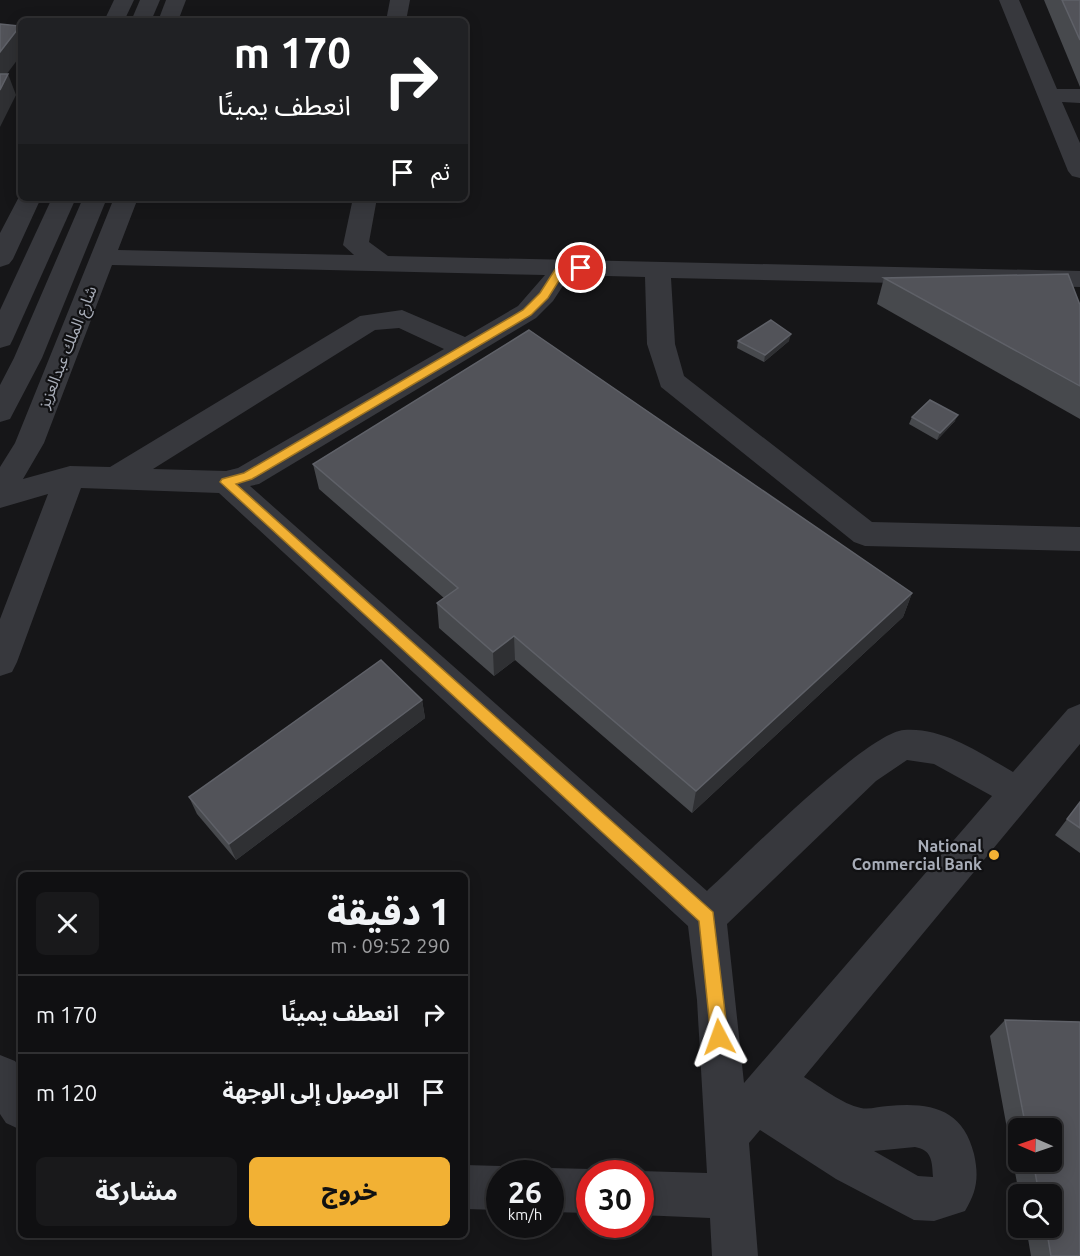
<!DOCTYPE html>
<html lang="ar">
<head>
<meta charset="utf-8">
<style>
  body { margin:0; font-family:Ubuntu,"Noto Sans Arabic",sans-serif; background:#19191b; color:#f1f3f6; direction:rtl; height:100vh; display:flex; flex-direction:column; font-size:22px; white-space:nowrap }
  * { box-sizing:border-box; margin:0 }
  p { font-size:20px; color:#9c9d9f }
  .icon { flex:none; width:33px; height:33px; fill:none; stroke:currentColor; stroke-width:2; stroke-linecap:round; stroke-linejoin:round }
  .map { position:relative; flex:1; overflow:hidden; direction:ltr }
  .sheet { position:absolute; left:18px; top:872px; width:450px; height:366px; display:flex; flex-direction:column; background:#101012; border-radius:9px; box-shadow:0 3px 15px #0003,0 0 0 2px #303032; direction:rtl }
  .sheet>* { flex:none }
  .hud { position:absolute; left:18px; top:18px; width:450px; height:183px; border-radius:9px; box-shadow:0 3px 15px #0003,0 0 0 2px #303032; direction:rtl; background:#202124; color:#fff; overflow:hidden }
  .needle { width:39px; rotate:272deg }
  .buttons { position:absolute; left:1008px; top:1118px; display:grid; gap:12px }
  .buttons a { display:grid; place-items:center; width:54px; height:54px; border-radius:9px; background:#101012; box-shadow:0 3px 15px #0003,0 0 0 2px #303032; font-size:30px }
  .speed { position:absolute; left:486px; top:1160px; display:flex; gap:12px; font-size:30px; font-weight:700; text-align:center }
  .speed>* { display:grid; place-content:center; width:78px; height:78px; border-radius:50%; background:#101012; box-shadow:0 3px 15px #0003,0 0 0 2px #303032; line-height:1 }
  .speed small { font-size:15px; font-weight:400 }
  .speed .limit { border:9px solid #d22; background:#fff; color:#111 }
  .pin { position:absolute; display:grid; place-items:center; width:51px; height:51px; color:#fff; margin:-26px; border:3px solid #fff; border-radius:50%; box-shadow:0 2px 6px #0007 }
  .me { position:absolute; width:66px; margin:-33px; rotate:356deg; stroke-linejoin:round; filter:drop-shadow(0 0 4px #0008) }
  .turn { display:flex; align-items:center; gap:21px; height:126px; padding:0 18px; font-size:27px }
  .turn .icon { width:78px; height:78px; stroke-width:2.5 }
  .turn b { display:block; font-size:42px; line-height:51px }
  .then { display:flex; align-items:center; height:57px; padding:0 18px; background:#0003; gap:12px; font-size:22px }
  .round { display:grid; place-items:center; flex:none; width:63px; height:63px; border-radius:9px; background:#19191b }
  .overview { display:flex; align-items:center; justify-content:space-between; height:102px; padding:0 18px }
  h1 { font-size:36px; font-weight:800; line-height:45px }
  .primary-button { display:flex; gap:12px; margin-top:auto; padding:12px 18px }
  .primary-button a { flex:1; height:69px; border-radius:9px; background:#f2b134; color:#111; font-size:24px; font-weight:800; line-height:69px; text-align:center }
  .primary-button a+a { background:#19191b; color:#f1f3f6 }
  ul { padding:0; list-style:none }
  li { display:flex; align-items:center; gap:18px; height:78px; padding:0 18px; border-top:2px solid #303032 }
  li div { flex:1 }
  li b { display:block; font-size:22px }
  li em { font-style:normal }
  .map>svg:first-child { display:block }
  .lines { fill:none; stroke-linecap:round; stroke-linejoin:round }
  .minor { fill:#37383d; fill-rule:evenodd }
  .wall { fill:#47494d; fill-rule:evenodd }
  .shaded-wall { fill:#2f3033 }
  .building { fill:#525359; stroke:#5f6168; stroke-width:1.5 }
  .route { fill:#f2b134; stroke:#9d7322; stroke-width:1.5 }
  .poi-dot { fill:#f2b134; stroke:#111113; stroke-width:2 }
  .labels { text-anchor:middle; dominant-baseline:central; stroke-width:4.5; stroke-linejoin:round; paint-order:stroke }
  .street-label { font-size:16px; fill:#a8adb8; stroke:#111113 }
  .poi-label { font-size:16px; font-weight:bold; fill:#a8adb8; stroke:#111113; text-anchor:end }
</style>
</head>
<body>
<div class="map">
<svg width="1080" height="1256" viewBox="0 0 1080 1256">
  <rect width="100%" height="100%" fill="#161618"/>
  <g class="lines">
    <g class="minor">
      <polygon points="114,0 134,0 124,21 104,21"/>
      <polygon points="140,0 160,0 151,21 131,21"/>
      <polygon points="166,0 186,0 178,21 158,21"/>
      <polygon points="390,0 410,0 406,21 386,21"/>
      <polygon points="999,0 1019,0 1057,89 1080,89 1080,103 1062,102 1080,143 1080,178 1072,176 1068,171"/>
      <polygon points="21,193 21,198 41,198 13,259 9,264 0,267 0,233"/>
      <polygon points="52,198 76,198 13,339 10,345 0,348 0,310"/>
      <polygon points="83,198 107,198 42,358 10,419 0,422 0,385 14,358"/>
      <path d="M114,198H138L118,250L354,255L343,245L353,198H377L369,242L388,256L1080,271V287L671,278L675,344L684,376L872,522L1080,527V551L865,546L854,542L661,387L647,344L645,277L570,275L553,301L536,318L259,484L250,486L707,891C741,860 866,733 904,730C943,727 980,753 1013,772L1068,709L1080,704V744L804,1077C821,1087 842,1104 861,1108C869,1110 880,1106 888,1106C931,1102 963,1109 974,1154C979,1177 977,1191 965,1211L934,1221L914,1220L836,1179L760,1130L749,1143L758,1256H712L710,1218L640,1215V1173H634L640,1171L707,1173L697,1000L688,926L219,493L81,488L17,662L12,672L0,676V619L48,494L0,508V467L15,443ZM112,265L545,275L518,306L465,337L402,310L360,316L110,467L70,466L23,479L44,443ZM399,328L444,349L238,468L226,471L153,469L375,330ZM907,760L934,764L992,796L744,1083L727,924L876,781ZM915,1147C932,1150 932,1161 933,1177L918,1176L874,1151Z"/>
      <polygon points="0,1055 15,1061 21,1070 21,1130 6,1123 0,1114"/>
      <polygon points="465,1165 500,1166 516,1172 500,1173 500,1210 465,1209"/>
      <polygon points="550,1168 590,1169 601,1173 590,1173 590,1213 550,1212 550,1173 537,1173"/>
    </g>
  </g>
  <g class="wall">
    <polygon points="1044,0 1080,0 1080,87"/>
    <polygon points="884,278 1080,305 1080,419 877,304"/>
    <polygon points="738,341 789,341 764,362 737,348"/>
    <polygon points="912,417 955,421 937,440 909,424"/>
    <polygon points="313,464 912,593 903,617 692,813 515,660 494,676 439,628 437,603 444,598 319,489"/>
    <polygon points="422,700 425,718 236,860 197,814 189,797"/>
    <polygon points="1080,802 1080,853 1055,835"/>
    <path d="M1005,1020L1080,1022V1256H1031L1026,1227H1052V1194H1019L990,1036ZM1018,1128H1052V1161H1018Z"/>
  </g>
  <g class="shaded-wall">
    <polygon points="20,26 21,29 21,55 0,83 0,52"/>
    <polygon points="8,74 16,95 0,127 0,90"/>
    <polygon points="791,334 789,341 764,362 765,355"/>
    <polygon points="958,415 955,421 937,440 940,433"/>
    <polygon points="912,593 903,617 692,813 696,791"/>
    <polygon points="514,636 515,660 494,676 493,652"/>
    <polygon points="422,700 425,718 236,860 229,844"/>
  </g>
  <g class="building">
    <polygon points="1062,0 1080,0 1080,40"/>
    <polygon points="0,24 20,26 0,52"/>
    <polygon points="0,74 8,74 0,90"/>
    <polygon points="1068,274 1080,305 1080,386 884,278"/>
    <polygon points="771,320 791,334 765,355 738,341"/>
    <polygon points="529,330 912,593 696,791 514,636 493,652 437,603 458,588 313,464"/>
    <polygon points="930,400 958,415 940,433 912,417"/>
    <polygon points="381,660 422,700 229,844 189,797"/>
    <polygon points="1080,802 1080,828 1067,819"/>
    <polygon points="1005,1020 1080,1022 1080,1256 1051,1256 1046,1227 1052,1227 1052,1194 1039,1194 1033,1161 1052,1161 1052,1128 1026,1128"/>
  </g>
  <polygon class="route" points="562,264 581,265 586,268 581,271 565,271 548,298 531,315 252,479 236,484 713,912 728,1037 725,1043 719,1046 713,1043 711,1037 699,921 220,482 222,479 244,473 523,310 540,293 558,265"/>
  <circle class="poi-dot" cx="994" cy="855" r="6"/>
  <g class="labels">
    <g class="street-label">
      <text transform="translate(67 347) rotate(-68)">شارع الملك عبدالعزيز</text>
    </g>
    <g class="poi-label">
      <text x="982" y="846">National<tspan x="982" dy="18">Commercial Bank</tspan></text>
    </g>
  </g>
</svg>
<div class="buttons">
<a><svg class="needle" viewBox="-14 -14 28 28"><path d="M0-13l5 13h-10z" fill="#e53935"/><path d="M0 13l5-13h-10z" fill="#9c9d9f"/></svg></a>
<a><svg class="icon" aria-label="search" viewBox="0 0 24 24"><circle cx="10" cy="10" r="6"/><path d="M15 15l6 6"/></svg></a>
</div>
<div class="speed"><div>26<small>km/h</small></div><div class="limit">30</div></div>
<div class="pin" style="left:581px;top:268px;background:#d93025"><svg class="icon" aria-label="arrive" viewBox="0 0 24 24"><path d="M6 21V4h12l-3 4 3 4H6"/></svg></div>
<svg class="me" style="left:719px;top:1037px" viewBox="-20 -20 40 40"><path d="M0-17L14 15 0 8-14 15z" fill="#f2b134" stroke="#fff" stroke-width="4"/></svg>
<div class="hud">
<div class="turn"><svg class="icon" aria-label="right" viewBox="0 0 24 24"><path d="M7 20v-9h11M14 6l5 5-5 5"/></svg><div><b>170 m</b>انعطف يمينًا</div></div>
<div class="then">ثم<svg class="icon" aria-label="arrive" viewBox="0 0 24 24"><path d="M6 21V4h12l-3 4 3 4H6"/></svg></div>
</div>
<section class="sheet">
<div class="overview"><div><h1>1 دقيقة</h1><p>290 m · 09:52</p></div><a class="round"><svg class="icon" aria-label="close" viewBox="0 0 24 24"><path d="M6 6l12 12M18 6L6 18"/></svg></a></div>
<ul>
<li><svg class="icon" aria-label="right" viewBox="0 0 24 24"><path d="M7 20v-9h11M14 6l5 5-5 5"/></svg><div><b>انعطف يمينًا</b></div><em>170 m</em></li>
<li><svg class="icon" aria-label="arrive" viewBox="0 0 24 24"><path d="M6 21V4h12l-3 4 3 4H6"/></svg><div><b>الوصول إلى الوجهة</b></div><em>120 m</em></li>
</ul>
<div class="primary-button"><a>خروج</a><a>مشاركة</a></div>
</section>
</div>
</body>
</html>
